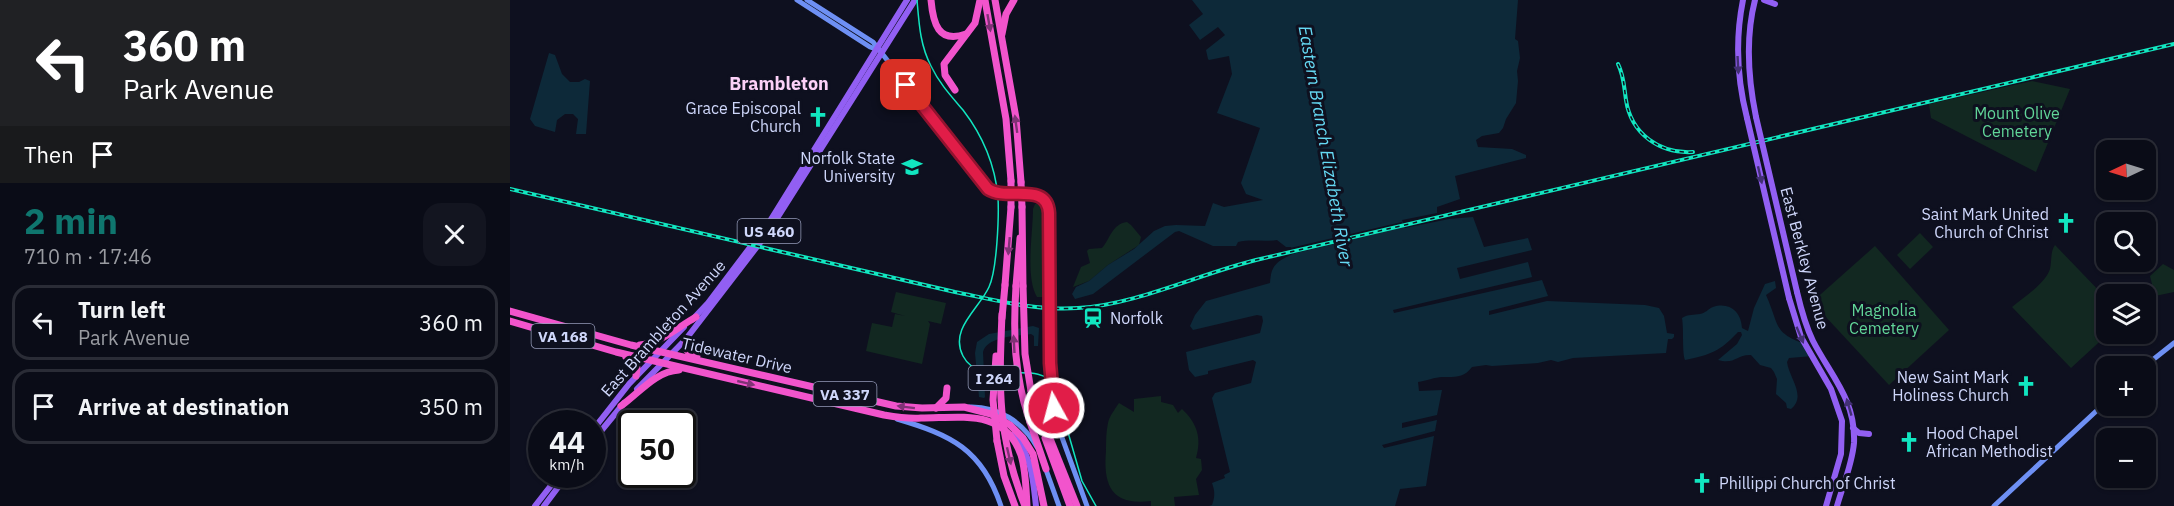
<!DOCTYPE html>
<html lang="en">
<head>
<meta charset="utf-8">
<style>
  body { margin:0; font-family:"IBM Plex Sans",sans-serif; background:#131520; color:#f1f3f6; height:100vh; display:flex; flex-direction:column; font-size:22px; white-space:nowrap }
  * { box-sizing:border-box; margin:0 }
  p { font-size:20px; color:#999ba1 }
  .icon { flex:none; width:33px; height:33px; fill:none; stroke:currentColor; stroke-width:2; stroke-linecap:round; stroke-linejoin:round }
  .map { position:relative; flex:1; overflow:hidden }
  .drawer { display:flex; flex-direction:column; background:#0a0c17; width:510px }
  .drawer>* { flex:none }
  .hud { background:#202124; color:#fff; overflow:hidden }
  .needle { width:39px; rotate:266deg }
  .controls { position:absolute; left:1586px; top:140px; display:grid; gap:12px }
  .controls a { display:grid; place-items:center; width:60px; height:60px; border-radius:12px; background:#0a0c17; box-shadow:0 2px 4px #0004,0 0 0 2px #2a2c36; font-size:30px }
  .speed { position:absolute; left:18px; top:410px; display:flex; gap:12px; font-size:30px; font-weight:700; text-align:center }
  .speed>* { display:grid; place-content:center; width:78px; height:78px; border-radius:50%; background:#0a0c17; box-shadow:0 2px 4px #0004,0 0 0 2px #2a2c36; line-height:1 }
  .speed small { font-size:15px; font-weight:400 }
  .speed .limit { border:3px solid #111; border-radius:9px; background:#fff; color:#111 }
  .pin { position:absolute; display:grid; place-items:center; width:51px; height:51px; color:#fff; margin:-26px; border-radius:12px; box-shadow:0 3px 9px #0006 }
  .me { position:absolute; width:66px; margin:-33px; rotate:353deg; stroke-linejoin:round; filter:drop-shadow(0 0 4px #0008) }
  .turn { display:flex; align-items:center; gap:21px; height:126px; padding:0 24px; font-size:27px }
  .turn .icon { width:78px; height:78px; stroke-width:2.5 }
  .turn b { display:block; font-size:42px; line-height:51px }
  .then { display:flex; align-items:center; height:57px; padding:0 24px; background:#0003; gap:12px; font-size:22px }
  .round { display:grid; place-items:center; flex:none; width:63px; height:63px; border-radius:18px; background:#131520 }
  .headline { display:flex; align-items:center; justify-content:space-between; height:102px; padding:0 24px }
  h1 { font-size:36px; font-weight:700; line-height:45px; color:#0f766e }
  ul { padding:0; list-style:none }
  li { display:flex; align-items:center; gap:18px; height:75px; margin:0 12px 9px; padding:0 12px; border:3px solid #2a2c36; border-radius:18px }
  li div { flex:1 }
  li b { display:block; font-size:22px }
  li em { font-style:normal }
  main { display:flex; flex:1; min-height:0 }
  .map>svg:first-child { display:block }
  .green { fill:#122821 }
  .water { fill:#0d2939 }
  .pier { fill:#0e101f }
  .lines { fill:none; stroke-linecap:round; stroke-linejoin:round }
  .secondary { stroke:#6e90f4; stroke-width:5 }
  .primary { stroke:#925ff3; stroke-width:6 }
  .highway { stroke:#f254cc; stroke-width:7 }
  .tram { stroke:#11e6c0; stroke-width:1.5 }
  .rail-casing { stroke:#11e6c0; stroke-width:4 }
  .rail { stroke:#0e101f; stroke-width:1.5; stroke-dasharray:4.5; stroke-linecap:butt }
  .primary-bridge { stroke:#925ff3; stroke-width:6 }
  .highway-bridge { stroke:#f254cc; stroke-width:7 }
  .oneway { fill:#803276 }
  .oneway2 { fill:#433074 }
  .route-casing { stroke:#92132f; stroke-width:15 }
  .route { stroke:#e11d48; stroke-width:10 }
  .labels { text-anchor:middle; dominant-baseline:central; stroke-width:6; stroke-linejoin:round; paint-order:stroke }
  .shield { fill:#0e101f; stroke:#959bb9; stroke-width:1.5 }
  .shield-label { font-size:15px; font-weight:bold; fill:#cfd7fb }
  .poi-label { font-size:16px; fill:#cfd7fb; stroke:#0e101f; text-anchor:end }
  .park-label { font-size:16px; fill:#61d598; stroke:#0e101f }
  .street-label { font-size:16px; fill:#cfd7fb; stroke:#0e101f }
  .neighbourhood-label { font-size:18px; font-weight:bold; fill:#fcd1f8; stroke:#0e101f }
  .water-label { font-size:18px; font-style:italic; fill:#65d9f4; stroke:#0e101f }
</style>
</head>
<body>
<main>
<section class="drawer">
<div class="hud">
<div class="turn"><svg class="icon" aria-label="left" viewBox="0 0 24 24"><path d="M17 20v-9H6M10 6l-5 5 5 5"/></svg><div><b>360 m</b>Park Avenue</div></div>
<div class="then">Then<svg class="icon" aria-label="arrive" viewBox="0 0 24 24"><path d="M6 21V4h12l-3 4 3 4H6"/></svg></div>
</div>
<div class="headline"><div><h1>2 min</h1><p>710 m · 17:46</p></div><a class="round"><svg class="icon" aria-label="close" viewBox="0 0 24 24"><path d="M6 6l12 12M18 6L6 18"/></svg></a></div>
<ul>
<li><svg class="icon" aria-label="left" viewBox="0 0 24 24"><path d="M17 20v-9H6M10 6l-5 5 5 5"/></svg><div><b>Turn left</b><p>Park Avenue</p></div><em>360 m</em></li>
<li><svg class="icon" aria-label="arrive" viewBox="0 0 24 24"><path d="M6 21V4h12l-3 4 3 4H6"/></svg><div><b>Arrive at destination</b></div><em>350 m</em></li>
</ul>
</section>
<div class="map">
<svg width="1664" height="506" viewBox="0 0 1664 506">
  <rect width="100%" height="100%" fill="#0e101f"/>
  <g class="green">
    <polygon points="1522,81 1560,89 1526,172 1421,118 1419,104"/>
    <path d="M525,204H529L535,209V218L534,294L532,297H527C515,277 523,233 523,209Z"/>
    <path d="M617,222L621,225L631,237L629,245L598,265L579,281L563,287L571,267L580,263L577,251L579,249L592,248C600,239 602,224 617,222Z"/>
    <polygon points="1410,233 1423,247 1400,269 1387,255"/>
    <path d="M1545,245L1596,298V333H1599L1561,368L1502,307C1514,297 1535,284 1540,269C1542,261 1540,252 1545,245Z"/>
    <polygon points="1365,246 1439,330 1379,385 1302,302"/>
    <polygon points="1653,264 1664,270 1664,292 1645,296 1640,276"/>
    <polygon points="386,292 436,303 431,324 418,321 420,324 412,364 356,351 362,323 382,327 385,314 395,316 381,312"/>
    <path d="M651,396V402L663,405L668,413L672,409C687,423 692,438 686,458L691,459L692,470L686,479L689,495L664,497L665,506H641V501C602,506 593,486 596,451C596,442 596,432 598,423C599,417 605,409 609,403L624,412V399Z"/>
  </g>
  <g class="water">
    <path d="M682,0H1008L1005,39L1008,41L1010,58L1007,71L1008,81L1006,103L996,119L993,128L989,133L972,136L966,140L968,147L1002,149L1016,155V158L945,176L950,199L927,207V213L892,220L895,228L939,219L963,217L974,247L1018,238L1022,250L947,268L950,279L1018,262L1022,277L883,310L884,313L1032,280L1038,296L979,311V315L1037,301L1135,305L1149,308L1154,316L1157,333L1164,334V337L1162,339H1158L1156,353L1063,358L1048,362L1041,360L1028,363L982,366L976,365L962,367C954,378 945,377 932,377C925,377 916,381 908,382L909,391L932,390L927,415L892,423V428L927,420L925,431L872,445L874,448L924,436L916,486L890,489L885,506H699L702,505C705,497 705,491 702,483L715,478L714,475L720,472L702,398L705,393L741,383L746,362L743,360L698,371V374L685,377L679,370L676,352L750,333L753,321L752,316L747,315L683,330L680,326L685,315L696,301L760,283C761,265 767,261 783,254L781,247H776L767,240C754,242 740,239 728,242L726,246H703L669,231L665,232L583,294L565,299L562,294L566,287L579,281L598,265L624,249L644,231L655,226L666,225L695,226L703,203L714,207L753,200L736,194L731,183L750,128L707,113L722,74L719,56L699,60L698,59L696,50L715,35L708,27L690,40L679,25L693,14Z"/>
    <polygon points="39,53 45,55 52,74 60,82 69,82 75,79 80,81 76,134 66,134 68,119 63,114 55,114 47,120 45,132 25,126 20,119"/>
    <path d="M1265,281L1266,288L1256,295C1270,326 1262,333 1298,345L1303,356L1279,358L1277,362C1279,378 1297,396 1281,409L1277,408L1276,403L1266,394L1267,379L1264,372L1261,368L1250,365L1241,355C1227,354 1225,365 1208,360L1227,344L1232,335L1231,332H1228C1209,352 1202,354 1175,360C1172,352 1174,330 1172,318C1178,314 1184,315 1190,314C1196,313 1198,309 1203,307C1219,302 1231,311 1232,328L1238,331L1244,308L1255,284Z"/>
    <path d="M523,326L529,328L528,346H524V336L521,334C507,336 477,336 473,352L475,397L474,398L469,397L465,353L467,342L479,334Z"/>
  </g>
  <polygon class="pier" points="892,222 894,227 824,244 782,254 780,248"/>
  <g class="lines">
    <g class="secondary">
      <polyline points="287,0 360,47 366,49"/>
      <path d="M297,0L363,42L478,189C497,202 537,181 539,213L541,390L550,432L577,506"/>
      <polyline points="1635,366 1664,343"/>
      <path d="M459,407C488,406 513,422 527,447"/>
      <path d="M387,419C441,435 472,449 491,506"/>
      <polyline points="535,467 549,506"/>
      <polyline points="1484,506 1596,402"/>
    </g>
    <g class="primary">
      <path d="M1233,0C1225,40 1227,79 1237,118"/>
      <path d="M1245,0C1235,39 1238,78 1246,117"/>
      <polyline points="1254,0 1265,4"/>
      <path d="M1287,292C1291,309 1295,325 1303,341C1321,376 1346,400 1344,443C1342,465 1333,485 1327,506"/>
      <polyline points="1279,298 1291,337 1321,389 1332,421 1331,454 1316,506"/>
      <polyline points="182,320 198,303 260,221 397,0"/>
      <polyline points="127,389 176,339 259,231 405,0"/>
      <polyline points="1343,428 1349,433 1359,434"/>
      <polyline points="82,431 119,384 174,327"/>
      <path d="M503,435C522,455 523,480 526,506"/>
      <polyline points="82,442 114,403"/>
      <polyline points="25,506 50,474"/>
      <polyline points="34,506 58,474"/>
    </g>
    <g class="highway">
      <path d="M421,0C423,23 428,44 456,34"/>
      <polyline points="475,0 496,119 501,181"/>
      <polyline points="485,0 506,118 511,182"/>
      <polyline points="492,34 496,14 504,0"/>
      <polyline points="445,90 435,75 434,64 465,23 470,0"/>
      <polyline points="512,207 513,286"/>
      <polyline points="495,285 501,207"/>
      <polyline points="506,286 510,238"/>
      <polyline points="0,311 121,345 386,406 412,408 454,407 481,414 500,425 513,438 523,454 534,506"/>
      <path d="M0,321L106,352L374,415C386,417 399,419 411,418C450,418 495,408 511,455C516,471 516,490 517,506"/>
      <polyline points="176,339 176,349 180,354 187,356"/>
      <path d="M130,345C151,343 168,327 186,317"/>
      <polyline points="116,357 126,363 127,368 126,376"/>
      <polyline points="521,391 567,506"/>
      <path d="M111,406C129,393 146,371 169,370"/>
      <polyline points="426,408 436,398 437,388"/>
      <polyline points="520,422 536,469"/>
      <polyline points="535,438 560,506"/>
      <polyline points="487,441 494,476 505,506"/>
    </g>
    <path class="tram" d="M407,0C409,23 410,45 421,66C429,83 441,96 453,110C473,136 485,165 488,197C489,217 487,270 479,287C469,309 439,329 453,356C471,391 531,356 545,387L572,481L586,506"/>
    <g class="rail-casing">
      <g id="rail">
        <path d="M1108,64C1114,76 1114,87 1116,100C1121,134 1150,154 1183,152"/>
        <path d="M0,189L445,292C485,300 526,311 568,308C625,305 689,274 746,260L1664,44"/>
      </g>
    </g>
    <use href="#rail" class="rail"/>
    <g class="primary-bridge">
      <polyline points="1246,117 1287,292"/>
      <polyline points="1237,118 1279,298"/>
    </g>
    <g class="highway-bridge">
      <polyline points="511,182 512,207"/>
      <polyline points="501,207 501,181"/>
      <path d="M506,286C503,333 504,376 520,422"/>
      <polyline points="513,286 515,354 521,391"/>
      <path d="M492,314C489,387 487,436 515,506"/>
      <polyline points="492,318 495,285"/>
      <polyline points="486,356 483,400 487,441"/>
    </g>
  </g>
  <defs><path id="oneway-solid" d="M-6-.8H1V-3.2L6.5 0L1 3.2V.8H-6Z" transform="scale(1.5)"/></defs>
  <g class="oneway">
    <use href="#oneway-solid" transform="translate(479 23) rotate(80)"/>
    <use href="#oneway-solid" transform="translate(506 124) rotate(-98)"/>
    <use href="#oneway-solid" transform="translate(499 246) rotate(95)"/>
    <use href="#oneway-solid" transform="translate(504 344) rotate(-93)"/>
    <use href="#oneway-solid" transform="translate(236 383) rotate(13)"/>
    <use href="#oneway-solid" transform="translate(396 407) rotate(-173)"/>
    <use href="#oneway-solid" transform="translate(499 456) rotate(77)"/>
  </g>
  <g class="oneway2">
    <use href="#oneway-solid" transform="translate(1228 65) rotate(87)"/>
    <use href="#oneway-solid" transform="translate(1250 175) rotate(77)"/>
    <use href="#oneway-solid" transform="translate(1290 335) rotate(67)"/>
    <use href="#oneway-solid" transform="translate(1339 407) rotate(-106)"/>
  </g>
  <g class="lines">
    <g class="route-casing">
      <path id="route" d="M396,85L478,189C497,202 537,181 539,213L540,363L544,408"/>
    </g>
    <use href="#route" class="route"/>
  </g>
  <defs>
    <g id="church-bare" transform="scale(1.62)"><path d="M-1.2-6h2.4v3.5h3.3v2.4h-3.3V6h-2.4V-.1h-3.3v-2.4h3.3Z" fill="#11e6c0" stroke="#0e101f" stroke-width="2.5" paint-order="stroke"/></g>
    <g id="university-bare" transform="scale(1.62)"><path d="M0-5L7-2L0 1L-7-2ZM-4 1L0 2.5L4 1V4Q0 6-4 4Z" fill="#11e6c0" stroke="#0e101f" stroke-width="2.5" paint-order="stroke"/></g>
    <g id="station-bare" transform="scale(1.62)"><path d="M-3-6H3Q5-6 5-4V2Q5 4 3 4L4.5 6H3L1.5 4h-3L-3 6H-4.5L-3 4Q-5 4-5 2V-4Q-5-6-3-6ZM-3.5-4v3h7v-3ZM-3.5 1v1.5H-2V1ZM2 1v1.5H3.5V1Z" fill="#11e6c0" stroke="#0e101f" stroke-width="2.5" paint-order="stroke"/></g>
  </defs>
  <g fill-rule="evenodd">
    <use href="#church-bare" x="308" y="117"/>
    <use href="#university-bare" x="402" y="167"/>
    <use href="#church-bare" x="1556" y="223"/>
    <use href="#station-bare" x="583" y="318"/>
    <use href="#church-bare" x="1516" y="386"/>
    <use href="#church-bare" x="1399" y="442"/>
    <use href="#church-bare" x="1192" y="483"/>
  </g>
  <g class="labels">
    <g class="shield">
      <rect x="227.5" y="219" width="63" height="24" rx="4.5"/>
      <rect x="21.5" y="324" width="63" height="24" rx="4.5"/>
      <rect x="458.5" y="366" width="51" height="24" rx="4.5"/>
      <rect x="303.5" y="382" width="63" height="24" rx="4.5"/>
    </g>
    <g class="shield-label">
      <text x="259" y="231">US 460</text>
      <text x="53" y="336">VA 168</text>
      <text x="484" y="378">I 264</text>
      <text x="335" y="394">VA 337</text>
    </g>
    <g class="poi-label">
      <text x="291" y="108">Grace Episcopal<tspan x="291" dy="18">Church</tspan></text>
      <text x="385" y="158">Norfolk State<tspan x="385" dy="18">University</tspan></text>
      <text x="1539" y="214">Saint Mark United<tspan x="1539" dy="18">Church of Christ</tspan></text>
      <text x="600" y="318" text-anchor="start">Norfolk</text>
      <text x="1499" y="377">New Saint Mark<tspan x="1499" dy="18">Holiness Church</tspan></text>
      <text x="1416" y="433" text-anchor="start">Hood Chapel<tspan x="1416" dy="18">African Methodist</tspan></text>
      <text x="1209" y="483" text-anchor="start">Phillippi Church of Christ</text>
    </g>
    <g class="park-label">
      <text x="1507" y="113">Mount Olive<tspan x="1507" dy="18">Cemetery</tspan></text>
      <text x="1374" y="310">Magnolia<tspan x="1374" dy="18">Cemetery</tspan></text>
    </g>
    <g class="street-label">
      <text transform="translate(1295 258) rotate(75)">East Berkley Avenue</text>
      <text transform="translate(153 328) rotate(-48)">East Brambleton Avenue</text>
      <text transform="translate(227 355) rotate(13)">Tidewater Drive</text>
    </g>
    <g class="neighbourhood-label">
      <text x="269" y="83">Brambleton</text>
    </g>
    <g class="water-label">
      <text transform="translate(816 146) rotate(80)">Eastern Branch Elizabeth River</text>
    </g>
  </g>
</svg>
<div class="controls">
<a><svg class="needle" viewBox="-14 -14 28 28"><path d="M0-13l5 13h-10z" fill="#e53935"/><path d="M0 13l5-13h-10z" fill="#999ba1"/></svg></a>
<a><svg class="icon" aria-label="search" viewBox="0 0 24 24"><circle cx="10" cy="10" r="6"/><path d="M15 15l6 6"/></svg></a>
<a><svg class="icon" aria-label="layers" viewBox="0 0 24 24"><path d="M12 4l9 5-9 5-9-5zM3 14l9 5 9-5"/></svg></a>
<a>+</a>
<a>−</a>
</div>
<div class="speed"><div>44<small>km/h</small></div><div class="limit">50</div></div>
<div class="pin" style="left:396px;top:85px;background:#d93025"><svg class="icon" aria-label="arrive" viewBox="0 0 24 24"><path d="M6 21V4h12l-3 4 3 4H6"/></svg></div>
<svg class="me" style="left:544px;top:408px" viewBox="-20 -20 40 40"><circle r="17" fill="#e11d48" stroke="#fff" stroke-width="3"/><path d="M0-11L8 9 0 5-8 9z" fill="#fff"/></svg>
</div>
</main>
</body>
</html>
